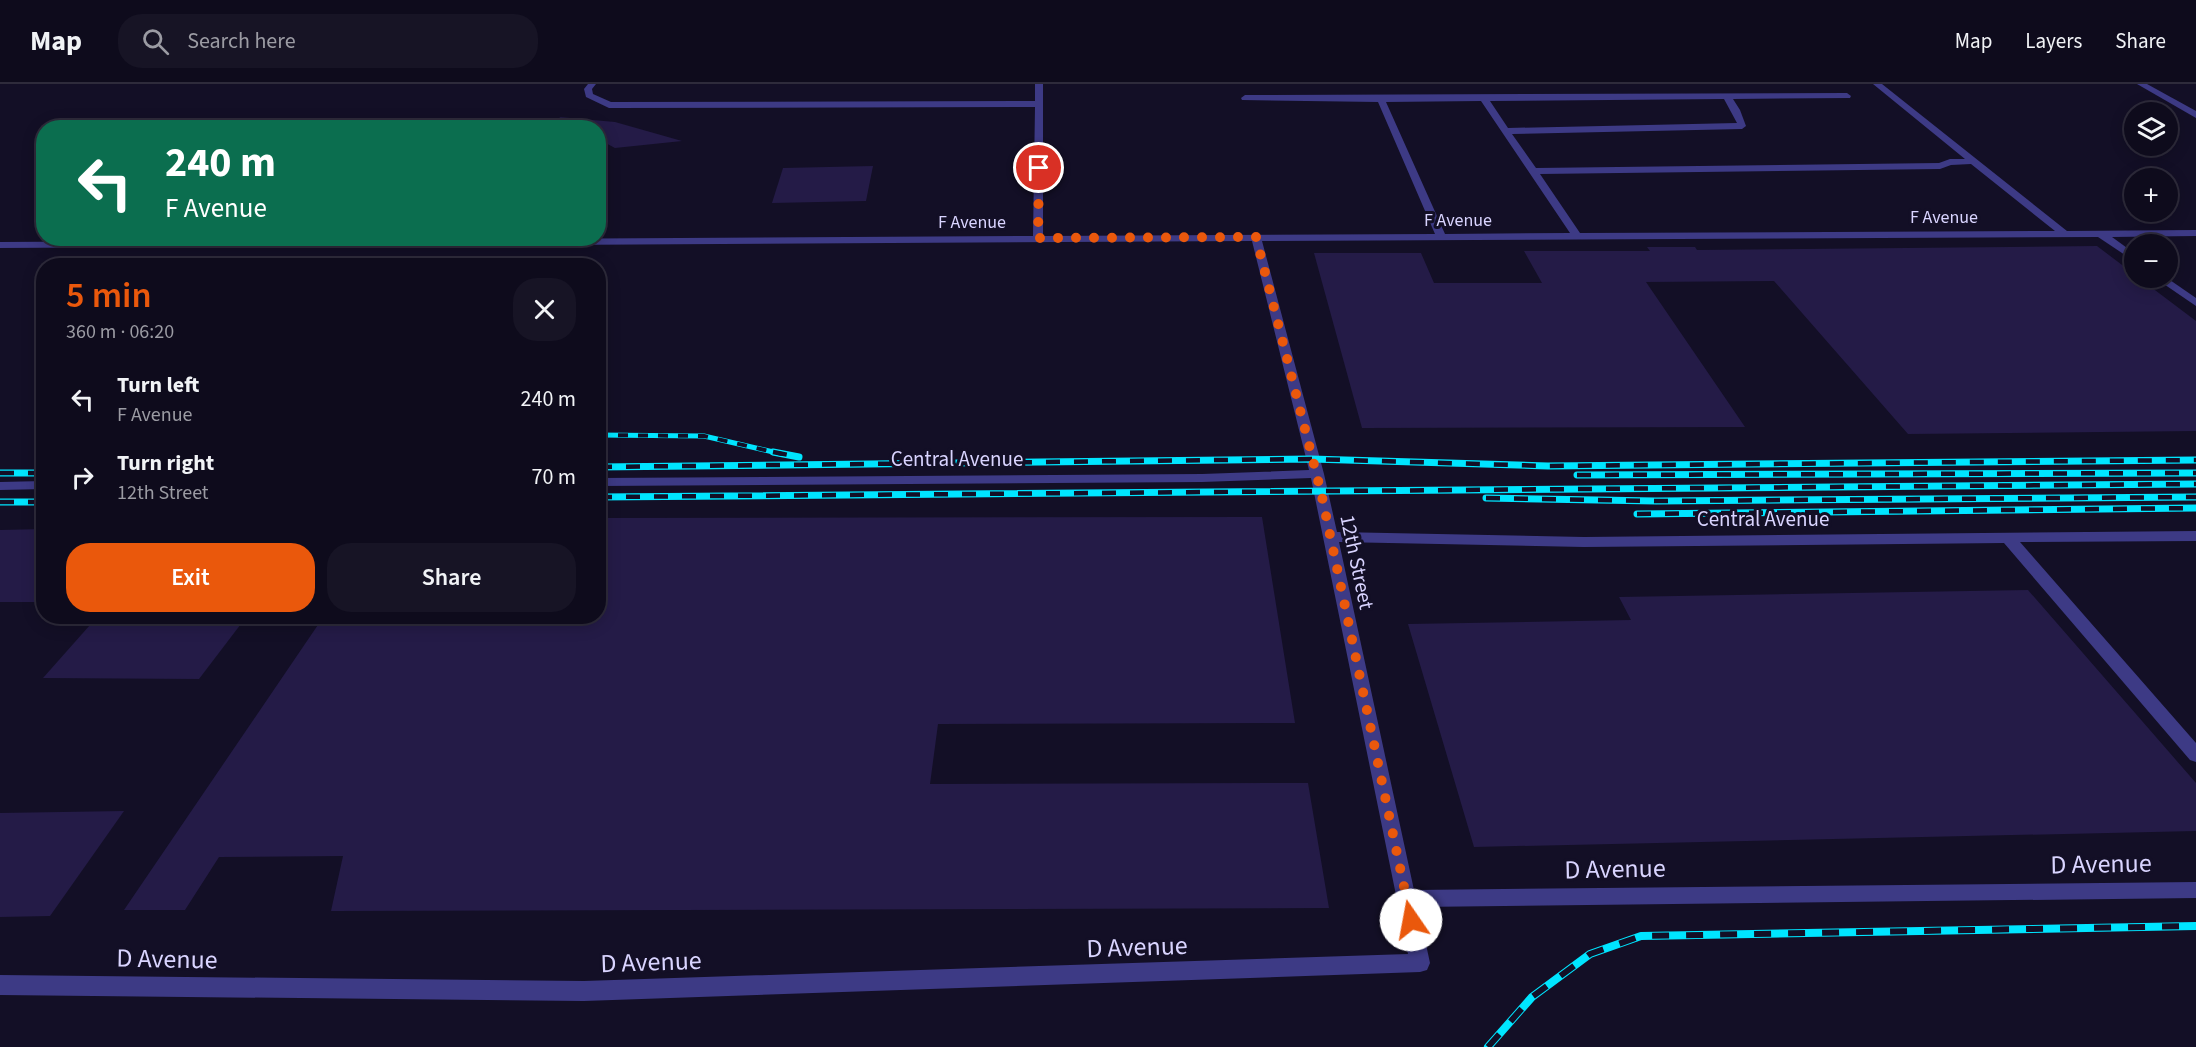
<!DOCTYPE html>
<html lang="en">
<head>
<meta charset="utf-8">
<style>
  body { margin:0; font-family:"Source Sans 3",sans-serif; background:#171425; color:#f1f3f6; height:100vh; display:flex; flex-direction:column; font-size:22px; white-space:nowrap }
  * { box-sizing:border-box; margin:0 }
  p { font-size:20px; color:#9b9ba3 }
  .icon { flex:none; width:33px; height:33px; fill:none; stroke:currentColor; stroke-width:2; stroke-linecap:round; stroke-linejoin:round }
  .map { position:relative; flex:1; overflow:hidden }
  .panel { position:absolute; left:36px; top:174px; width:570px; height:366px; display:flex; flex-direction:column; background:#0e0b1c; border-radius:24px; box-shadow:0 3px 15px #0003,0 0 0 2px #2e2b3b }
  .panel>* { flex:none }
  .banner { position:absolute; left:36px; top:36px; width:570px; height:126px; border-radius:24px; box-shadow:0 3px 15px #0003,0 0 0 2px #2e2b3b; background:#0b6e4f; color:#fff; overflow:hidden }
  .buttons { position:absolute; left:2124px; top:18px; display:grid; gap:12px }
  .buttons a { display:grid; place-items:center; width:54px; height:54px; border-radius:50%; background:#0e0b1c; box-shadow:0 3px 15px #0003,0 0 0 2px #2e2b3b; font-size:30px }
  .pin { position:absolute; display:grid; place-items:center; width:51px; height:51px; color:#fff; margin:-26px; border:3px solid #fff; border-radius:50%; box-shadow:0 2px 6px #0007 }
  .me { position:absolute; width:66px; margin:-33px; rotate:348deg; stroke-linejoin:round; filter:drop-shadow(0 0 4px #0008) }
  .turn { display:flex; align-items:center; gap:21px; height:126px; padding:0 30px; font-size:27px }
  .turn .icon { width:78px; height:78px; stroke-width:2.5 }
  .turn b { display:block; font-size:42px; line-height:51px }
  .round { display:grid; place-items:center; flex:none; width:63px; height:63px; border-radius:24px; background:#171425 }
  .headline { display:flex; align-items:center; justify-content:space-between; height:102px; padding:0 30px }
  h1 { font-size:36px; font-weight:600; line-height:45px; color:#ea580c }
  .action { display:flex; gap:12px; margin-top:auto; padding:12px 30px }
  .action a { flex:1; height:69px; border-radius:24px; background:#ea580c; color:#fff; font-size:24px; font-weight:600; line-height:69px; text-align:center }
  .action a+a { background:#171425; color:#f1f3f6 }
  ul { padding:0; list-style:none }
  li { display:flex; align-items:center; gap:18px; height:78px; padding:0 30px }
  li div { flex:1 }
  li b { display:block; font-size:22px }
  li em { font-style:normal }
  header { display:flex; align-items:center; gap:36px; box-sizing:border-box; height:84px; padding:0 30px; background:#0e0b1c; border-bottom:2px solid #2e2b3b }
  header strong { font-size:28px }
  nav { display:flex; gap:33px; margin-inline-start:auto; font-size:21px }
  .search { width:420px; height:54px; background:#171425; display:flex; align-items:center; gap:15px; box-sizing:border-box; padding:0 21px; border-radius:24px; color:#9b9ba3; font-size:22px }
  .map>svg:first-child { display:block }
  .building { fill:#241b47 }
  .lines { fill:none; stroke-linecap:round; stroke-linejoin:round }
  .minor { fill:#3d3a85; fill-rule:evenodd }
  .rail-far2-casing { stroke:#00e5ff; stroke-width:5 }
  .rail-far1-casing { stroke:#00e5ff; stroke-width:7 }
  .rail-casing { stroke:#00e5ff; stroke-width:8 }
  .rail-far2 { stroke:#130f26; stroke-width:4; stroke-dasharray:10; stroke-linecap:butt }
  .rail-far1 { stroke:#130f26; stroke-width:4.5; stroke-dasharray:14; stroke-linecap:butt }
  .rail { stroke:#130f26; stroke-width:6; stroke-dasharray:17; stroke-linecap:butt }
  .route { stroke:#ea580c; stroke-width:10; stroke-dasharray:0 18 }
  .labels { text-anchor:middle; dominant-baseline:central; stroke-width:6; stroke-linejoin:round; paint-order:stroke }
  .far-street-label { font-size:18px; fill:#d9d4ff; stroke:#130f26 }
  .street-label { font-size:21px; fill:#d9d4ff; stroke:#130f26 }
  .near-street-label { font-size:26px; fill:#d9d4ff; stroke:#130f26 }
</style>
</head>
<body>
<header>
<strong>Map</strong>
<div class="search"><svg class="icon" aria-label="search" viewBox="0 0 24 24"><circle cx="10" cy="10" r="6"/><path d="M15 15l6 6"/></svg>Search here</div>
<nav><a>Map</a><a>Layers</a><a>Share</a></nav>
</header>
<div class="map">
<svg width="2196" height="963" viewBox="0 0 2196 963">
  <rect width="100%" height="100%" fill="#130f26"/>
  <g class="building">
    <polygon points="559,33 615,38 682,57 615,64 598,55 598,44 578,44"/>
    <polygon points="873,82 866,117 772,119 783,84"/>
    <polygon points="2097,162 2134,190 2134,194 2139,194 2196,237 2196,347 1908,350 1774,197 1646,198 1745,343 1362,344 1314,169 1421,169 1434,199 1542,199 1524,167 1650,167 1647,163 1695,163 1697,166"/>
    <polygon points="1262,433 1295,639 938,640 930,700 1308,699 1329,824 331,827 343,772 219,773 185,826 124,826 324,532 598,532 598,434"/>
    <polygon points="44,445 44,518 0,518 0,446"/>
    <polygon points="2028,506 2196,699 2196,747 1474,763 1408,540 1631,536 1619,513"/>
    <polygon points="98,532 247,532 199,595 43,594"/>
    <polygon points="124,727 50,832 0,833 0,729"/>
  </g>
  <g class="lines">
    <g class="minor">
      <path d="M588,0H596L592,5L593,10L611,18L1035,17V0H1043V152L1435,150L1378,18L1242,16L1241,14L1245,11L1847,9L1851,12L1850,14L1733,15L1740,26L1746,42L1742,45L1512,50L1536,84L1939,79L1950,75H1965L1873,0H1882L2067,147L2196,146V152L2112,153L2134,169V177L2098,153L1262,157L1324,390L1337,448L1584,453L2196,447V457L2020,458L2196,659V678L2190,676L2004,459L1584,463L1339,458L1414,806L2196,798V814L1418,823L1430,879L1427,886L1420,888L584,917L0,911V891L584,897L1408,870L1311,394L1202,398L598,402V394L1202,390L1309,386L1252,157L0,164V158L1033,152L1035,23L609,24L586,13L584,5ZM1724,15L1737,39L1508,44L1490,17ZM1481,17L1570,149L1445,150L1386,18ZM1971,80L2055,147L1580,149L1540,90L1940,85L1951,81Z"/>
      <polygon points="2137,0 2147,0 2196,27 2196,34"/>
      <polygon points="2155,194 2167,194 2196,214 2196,222"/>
      <polygon points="44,397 44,405 0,406 0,398"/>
    </g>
    <g class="rail-far2-casing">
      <polyline id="rail-far2" points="598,351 704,352 782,370"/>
    </g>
    <g class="rail-far1-casing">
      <g id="rail-far1">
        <polyline points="773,368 799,373"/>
        <polyline points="598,383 1311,375 1548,382 2196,376"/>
        <polyline points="0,389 44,389"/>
        <polyline points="1577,391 2196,389"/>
        <polyline points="598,413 2196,400"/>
        <polyline points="1486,414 1656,417 2196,413"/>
        <polyline points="0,418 44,418"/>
        <polyline points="1637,430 2196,424"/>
      </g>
    </g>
    <g class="rail-casing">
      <polyline id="rail" points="1488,963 1532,913 1590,870 1641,852 2196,842"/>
    </g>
    <use href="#rail-far2" class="rail-far2"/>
    <use href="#rail-far1" class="rail-far1"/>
    <use href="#rail" class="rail"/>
  </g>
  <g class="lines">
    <polyline class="route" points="1039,84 1038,154 1256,153 1321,408 1411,836"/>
  </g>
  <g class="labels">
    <g class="far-street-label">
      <text x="1944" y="133">F Avenue</text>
      <text x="1458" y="136">F Avenue</text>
      <text x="972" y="138">F Avenue</text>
    </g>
    <g class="street-label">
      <text x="957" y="375">Central Avenue</text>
      <text x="1763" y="435">Central Avenue</text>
      <text transform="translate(1357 478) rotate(78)">12th Street</text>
    </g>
    <g class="near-street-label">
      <text transform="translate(2101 780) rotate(-1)">D Avenue</text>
      <text transform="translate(1615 785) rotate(-1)">D Avenue</text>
      <text transform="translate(1137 863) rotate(-2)">D Avenue</text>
      <text transform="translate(167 875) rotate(1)">D Avenue</text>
      <text transform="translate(651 878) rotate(-2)">D Avenue</text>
    </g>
  </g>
</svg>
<div class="buttons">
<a><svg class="icon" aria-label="layers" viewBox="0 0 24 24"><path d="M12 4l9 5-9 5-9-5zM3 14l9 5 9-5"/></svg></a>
<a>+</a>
<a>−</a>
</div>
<div class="pin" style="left:1039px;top:84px;background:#d93025"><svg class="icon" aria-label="arrive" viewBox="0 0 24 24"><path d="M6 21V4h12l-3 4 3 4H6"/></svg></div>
<svg class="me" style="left:1411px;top:836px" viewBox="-20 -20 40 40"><circle r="19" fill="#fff"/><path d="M0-13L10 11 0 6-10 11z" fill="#ea580c"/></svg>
<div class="banner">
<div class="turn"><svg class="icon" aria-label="left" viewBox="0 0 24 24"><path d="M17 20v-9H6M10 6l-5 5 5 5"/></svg><div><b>240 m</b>F Avenue</div></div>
</div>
<section class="panel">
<div class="headline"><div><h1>5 min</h1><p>360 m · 06:20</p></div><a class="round"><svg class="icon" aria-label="close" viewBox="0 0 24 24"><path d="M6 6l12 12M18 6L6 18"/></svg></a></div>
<ul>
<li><svg class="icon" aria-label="left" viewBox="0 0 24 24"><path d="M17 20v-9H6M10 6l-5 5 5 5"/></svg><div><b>Turn left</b><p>F Avenue</p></div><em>240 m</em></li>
<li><svg class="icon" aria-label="right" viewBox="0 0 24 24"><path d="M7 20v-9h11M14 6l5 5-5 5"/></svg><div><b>Turn right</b><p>12th Street</p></div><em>70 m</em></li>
</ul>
<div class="action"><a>Exit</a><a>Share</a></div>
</section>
</div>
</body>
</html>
